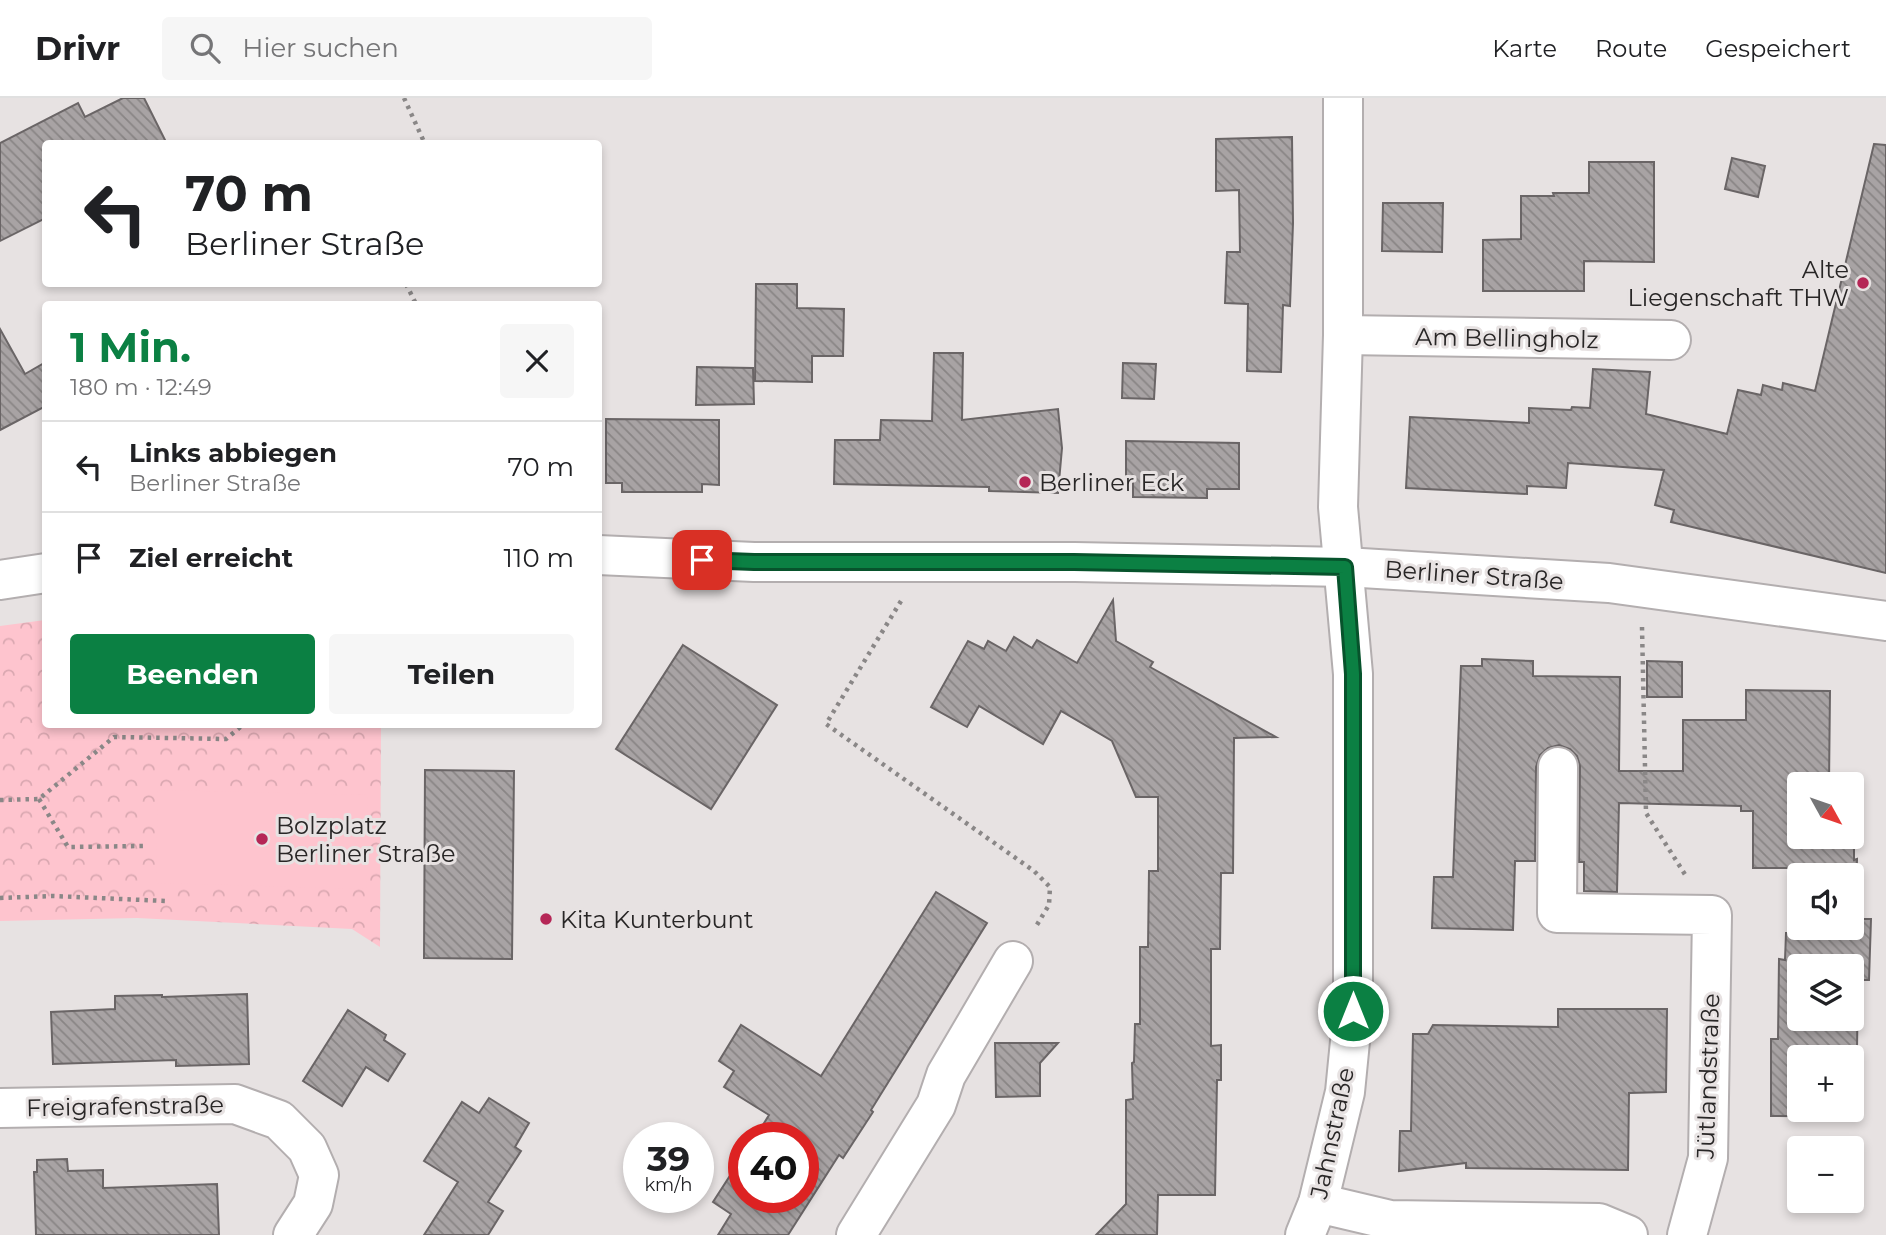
<!DOCTYPE html>
<html lang="de">
<head>
<meta charset="utf-8">
<style>
  body { margin:0; font-family:Montserrat,sans-serif; background:#f6f6f6; color:#202124; height:100vh; display:flex; flex-direction:column; font-size:26px; white-space:nowrap }
  * { box-sizing:border-box; margin:0 }
  p { font-size:23px; color:#757577 }
  .icon { flex:none; width:38px; height:38px; fill:none; stroke:currentColor; stroke-width:2; stroke-linecap:round; stroke-linejoin:round }
  .map { position:relative; flex:1; overflow:hidden }
  .panel { position:absolute; left:42px; top:203px; width:560px; height:427px; display:flex; flex-direction:column; background:#fff; border-radius:7px; box-shadow:0 4px 10px #0003 }
  .panel>* { flex:none }
  .top-card { position:absolute; left:42px; top:42px; width:560px; height:147px; border-radius:7px; box-shadow:0 4px 10px #0003; background:#fff; color:#202124; overflow:hidden }
  .needle { width:46px; rotate:130deg }
  .buttons { position:absolute; left:1787px; top:674px; display:grid; gap:14px }
  .buttons a { display:grid; place-items:center; width:77px; height:77px; border-radius:7px; background:#fff; box-shadow:0 4px 10px #0003; font-size:35px }
  .speed { position:absolute; left:623px; top:1024px; display:flex; gap:14px; font-size:35px; font-weight:700; text-align:center }
  .speed>* { display:grid; place-content:center; width:91px; height:91px; border-radius:50%; background:#fff; box-shadow:0 4px 10px #0003; line-height:1 }
  .speed small { font-size:18px; font-weight:400 }
  .speed .limit { border:10px solid #d22; background:#fff; color:#111 }
  .pin { position:absolute; display:grid; place-items:center; width:60px; height:60px; color:#fff; margin:-30px; border-radius:14px; box-shadow:0 4px 10px #0006 }
  .me { position:absolute; width:77px; margin:-38px; rotate:0deg; stroke-linejoin:round; filter:drop-shadow(0 0 5px #0008) }
  .turn { display:flex; align-items:center; gap:24px; height:147px; padding:0 28px; font-size:32px }
  .turn .icon { width:91px; height:91px; stroke-width:2.5 }
  .turn b { display:block; font-size:49px; line-height:60px }
  .round { display:grid; place-items:center; flex:none; width:74px; height:74px; border-radius:7px; background:#f6f6f6 }
  .overview { display:flex; align-items:center; justify-content:space-between; height:119px; padding:0 28px }
  h1 { font-size:42px; font-weight:700; line-height:52px; color:#0b8043 }
  .primary-button { display:flex; gap:14px; margin-top:auto; padding:14px 28px }
  .primary-button a { flex:1; height:80px; border-radius:7px; background:#0b8043; color:#fff; font-size:28px; font-weight:700; line-height:80px; text-align:center }
  .primary-button a+a { background:#f6f6f6; color:#202124 }
  ul { padding:0; list-style:none }
  li { display:flex; align-items:center; gap:21px; height:91px; padding:0 28px; border-top:2px solid #e0e0e0 }
  li div { flex:1 }
  li b { display:block; font-size:26px }
  li em { font-style:normal }
  header { display:flex; align-items:center; gap:42px; box-sizing:border-box; height:98px; padding:0 35px; background:#fff; border-bottom:2px solid #e0e0e0 }
  header strong { font-size:33px }
  nav { display:flex; gap:38px; margin-inline-start:auto; font-size:24px }
  .search { width:490px; height:63px; background:#f6f6f6; display:flex; align-items:center; gap:18px; box-sizing:border-box; padding:0 24px; border-radius:7px; color:#757577; font-size:26px }
  .map>svg:first-child { display:block }
  .park { fill:url(#park-crowns) }
  .pitch { fill:#fec4ce }
  .building { fill:url(#building-back-hatch); stroke:#6a6566; stroke-width:2; fill-rule:evenodd }
  .lines { fill:none; stroke-linecap:round; stroke-linejoin:round }
  .minor-casing { stroke:#b3aeaf; stroke-width:42 }
  .path { stroke:#8a8787; stroke-width:4.5; stroke-dasharray:3.5 5; stroke-linecap:butt }
  .minor { stroke:#fff; stroke-width:38 }
  .route-casing { stroke:#07532c; stroke-width:18 }
  .route { stroke:#0b8043; stroke-width:12 }
  .poi-dot { fill:#b52656; stroke:#e7e2e2; stroke-width:2.5 }
  .labels { text-anchor:middle; dominant-baseline:central; stroke-width:6; stroke-linejoin:round; paint-order:stroke }
  .poi-label { font-size:24px; fill:#282626; stroke:#e7e2e2; text-anchor:start }
  .street-label { font-size:24px; fill:#282626; stroke:#e7e2e2 }
</style>
</head>
<body>
<header>
<strong>Drivr</strong>
<div class="search"><svg class="icon" aria-label="search" viewBox="0 0 24 24"><circle cx="10" cy="10" r="6"/><path d="M15 15l6 6"/></svg>Hier suchen</div>
<nav><a>Karte</a><a>Route</a><a>Gespeichert</a></nav>
</header>
<div class="map">
<svg width="1886" height="1137" viewBox="0 0 1886 1137">
  <defs>
    <pattern id="park-crowns" width="20" height="18" patternUnits="userSpaceOnUse" patternTransform="scale(1.75)"><rect width="20" height="18" fill="#fec4ce"/><path d="M2 6a3 3 0 1 1 6 0M12 15a3 3 0 1 1 6 0" fill="none" stroke="#daa8b1"/></pattern>
    <pattern id="building-back-hatch" width="6" height="6" patternUnits="userSpaceOnUse" patternTransform="scale(1.75)"><rect width="6" height="6" fill="#a8a3a4"/><path d="M-1 5l2 2M0 0l6 6M5-1l2 2" fill="none" stroke="#898585"/></pattern>
  </defs>
  <rect width="100%" height="100%" fill="#e7e2e2"/>
  <polygon class="park" points="45,522 46,626 381,627 380,849 352,831 137,820 0,823 0,528"/>
  <polygon class="pitch" points="158,692 368,697 366,791 156,785"/>
  <g class="building">
    <polygon points="123,0 144,0 167,46 46,46 46,120 0,143 0,45 78,5 85,19"/>
    <polygon points="1292,39 1293,125 1290,208 1283,207 1281,274 1247,273 1248,206 1225,205 1227,154 1240,154 1239,92 1216,93 1216,41"/>
    <polygon points="1874,46 1886,47 1886,475 1671,424 1674,412 1655,407 1664,372 1568,365 1566,390 1527,388 1527,396 1406,390 1410,319 1529,325 1529,310 1571,312 1572,309 1590,310 1593,271 1650,274 1646,316 1727,336 1738,292 1761,297 1763,287 1782,292 1783,285 1815,293"/>
    <polygon points="1732,60 1765,68 1758,99 1725,91"/>
    <polygon points="1589,64 1654,64 1654,164 1584,163 1584,193 1483,193 1483,142 1521,141 1521,98 1554,98 1553,95 1589,95"/>
    <polygon points="1383,105 1443,105 1442,154 1382,153"/>
    <polygon points="756,186 797,186 797,210 844,211 843,258 812,258 812,284 755,283"/>
    <polygon points="0,231 25,276 46,264 46,308 0,332"/>
    <polygon points="934,255 963,255 962,322 1058,311 1062,350 1058,395 989,393 989,389 834,386 835,342 880,342 881,322 932,323"/>
    <polygon points="1123,265 1156,266 1154,301 1122,300"/>
    <polygon points="697,269 753,270 754,306 696,307"/>
    <polygon points="606,321 719,322 719,387 702,386 702,394 622,394 622,385 606,385"/>
    <polygon points="1126,343 1239,345 1239,391 1207,391 1207,400 1133,399 1133,382 1126,382"/>
    <polygon points="1113,502 1116,543 1153,564 1150,569 1276,639 1234,640 1233,775 1221,775 1220,851 1211,851 1211,948 1221,947 1221,982 1217,982 1215,1097 1158,1097 1157,1137 1096,1137 1126,1106 1126,1002 1133,1001 1132,965 1134,964 1135,926 1140,926 1140,849 1148,849 1149,773 1158,773 1158,699 1136,699 1112,643 1061,613 1043,646 979,608 967,629 931,609 968,543 984,551 988,543 1006,553 1014,539 1032,550 1037,542 1077,565"/>
    <polygon points="683,547 777,607 711,711 616,651"/>
    <path d="M1482,561L1533,563V578L1620,579L1619,673H1683V622H1746V592L1830,593L1829,686H1799V738H1852V714H1854V762L1857,761L1856,821H1871L1869,882H1858L1856,1019L1771,1018V941H1778L1779,861L1785,862L1786,835H1792V770H1753V713H1741V708L1619,705L1617,794L1584,793V764H1579L1580,668L1577,658L1570,651L1559,647L1548,650L1540,657L1536,669L1535,763H1515L1513,832L1432,830L1434,779H1453L1461,568H1482ZM1799,777H1852V830H1799ZM1799,868H1852V920H1799ZM1799,959H1852V1012H1799Z"/>
    <polygon points="1647,563 1682,564 1682,599 1647,599"/>
    <polygon points="425,672 514,673 512,861 424,860"/>
    <polygon points="936,794 987,825 871,1012 873,1014 843,1060 839,1057 788,1137 718,1137 731,1116 713,1104 744,1056 744,1099 803,1099 803,1040 755,1040 769,1017 724,989 734,973 719,963 741,927 821,978"/>
    <polygon points="247,896 249,966 176,968 176,962 53,966 51,914 115,911 115,898 162,897 162,899"/>
    <polygon points="1558,911 1667,911 1666,994 1629,995 1628,1072 1466,1070 1466,1065 1399,1073 1400,1033 1411,1033 1413,936 1428,936 1433,927 1558,929"/>
    <polygon points="348,912 386,937 384,942 405,956 388,983 366,969 342,1008 303,983"/>
    <polygon points="995,945 1058,945 1040,965 1040,998 996,999"/>
    <polygon points="489,1000 529,1025 515,1049 521,1053 488,1104 503,1113 488,1137 424,1137 458,1084 424,1063 462,1004 479,1015"/>
    <polygon points="67,1061 68,1073 103,1072 103,1090 217,1086 219,1137 36,1137 34,1074 37,1074 37,1062"/>
  </g>
  <g class="lines">
    <g class="minor-casing">
      <g id="minor">
        <polyline points="1343,237 1671,242"/>
        <polyline points="598,457 754,464 1075,464 1345,469 1609,485 1886,523"/>
        <polyline points="0,482 46,475"/>
        <polyline points="1558,669 1557,815 1712,817 1708,1060 1687,1137"/>
        <polyline points="0,1010 235,1006 279,1022 307,1050 319,1077 313,1106 293,1137"/>
        <polyline points="1318,1105 1390,1122 1599,1125 1628,1137"/>
        <polyline points="856,1137 936,1007 946,977 1013,863"/>
        <polyline points="1305,1137 1318,1105 1345,994 1353,913 1353,576 1338,409 1343,237 1343,0"/>
      </g>
    </g>
    <g class="path">
      <polyline points="404,0 425,46"/>
      <polyline points="406,186 416,206"/>
      <polyline points="901,503 826,626 1034,773 1050,789 1049,807 1035,830"/>
      <polyline points="1642,529 1646,715 1686,778"/>
      <polyline points="39,701 68,749 143,748"/>
      <polyline points="0,702 39,701 114,639 226,641 244,626"/>
      <polyline points="0,800 54,798 166,803"/>
    </g>
    <use href="#minor" class="minor"/>
  </g>
  <g class="lines">
    <g class="route-casing">
      <polyline id="route" points="702,462 754,464 1074,464 1345,469 1353,576 1353,913"/>
    </g>
    <use href="#route" class="route"/>
  </g>
  <g class="poi-dot">
    <circle cx="1863" cy="185" r="7"/>
    <circle cx="1025" cy="384" r="7"/>
    <circle cx="262" cy="741" r="7"/>
    <circle cx="546" cy="821" r="7"/>
  </g>
  <g class="labels">
    <g class="poi-label">
      <text x="1849" y="171" text-anchor="end">Alte<tspan x="1849" dy="28">Liegenschaft THW</tspan></text>
      <text x="1039" y="384">Berliner Eck</text>
      <text x="276" y="727">Bolzplatz<tspan x="276" dy="28">Berliner Straße</tspan></text>
      <text x="560" y="821">Kita Kunterbunt</text>
    </g>
    <g class="street-label">
      <text transform="translate(1507 240) rotate(1)">Am Bellingholz</text>
      <text transform="translate(1474 477) rotate(4)">Berliner Straße</text>
      <text transform="translate(1708 978) rotate(-88)">Jütlandstraße</text>
      <text transform="translate(125 1008) rotate(-1)">Freigrafenstraße</text>
      <text transform="translate(1332 1035) rotate(-78)">Jahnstraße</text>
    </g>
  </g>
</svg>
<div class="buttons">
<a><svg class="needle" viewBox="-14 -14 28 28"><path d="M0-13l5 13h-10z" fill="#e53935"/><path d="M0 13l5-13h-10z" fill="#757577"/></svg></a>
<a><svg class="icon" aria-label="sound" viewBox="0 0 24 24"><path d="M4 9h4l5-4v14l-5-4H4zM17 9q2 3 0 6"/></svg></a>
<a><svg class="icon" aria-label="layers" viewBox="0 0 24 24"><path d="M12 4l9 5-9 5-9-5zM3 14l9 5 9-5"/></svg></a>
<a>+</a>
<a>−</a>
</div>
<div class="speed"><div>39<small>km/h</small></div><div class="limit">40</div></div>
<div class="pin" style="left:702px;top:462px;background:#d93025"><svg class="icon" aria-label="arrive" viewBox="0 0 24 24"><path d="M6 21V4h12l-3 4 3 4H6"/></svg></div>
<svg class="me" style="left:1353px;top:913px" viewBox="-20 -20 40 40"><circle r="17" fill="#0b8043" stroke="#fff" stroke-width="3"/><path d="M0-11L8 9 0 5-8 9z" fill="#fff"/></svg>
<div class="top-card">
<div class="turn"><svg class="icon" aria-label="left" viewBox="0 0 24 24"><path d="M17 20v-9H6M10 6l-5 5 5 5"/></svg><div><b>70 m</b>Berliner Straße</div></div>
</div>
<section class="panel">
<div class="overview"><div><h1>1 Min.</h1><p>180 m · 12:49</p></div><a class="round"><svg class="icon" aria-label="close" viewBox="0 0 24 24"><path d="M6 6l12 12M18 6L6 18"/></svg></a></div>
<ul>
<li><svg class="icon" aria-label="left" viewBox="0 0 24 24"><path d="M17 20v-9H6M10 6l-5 5 5 5"/></svg><div><b>Links abbiegen</b><p>Berliner Straße</p></div><em>70 m</em></li>
<li><svg class="icon" aria-label="arrive" viewBox="0 0 24 24"><path d="M6 21V4h12l-3 4 3 4H6"/></svg><div><b>Ziel erreicht</b></div><em>110 m</em></li>
</ul>
<div class="primary-button"><a>Beenden</a><a>Teilen</a></div>
</section>
</div>
</body>
</html>
